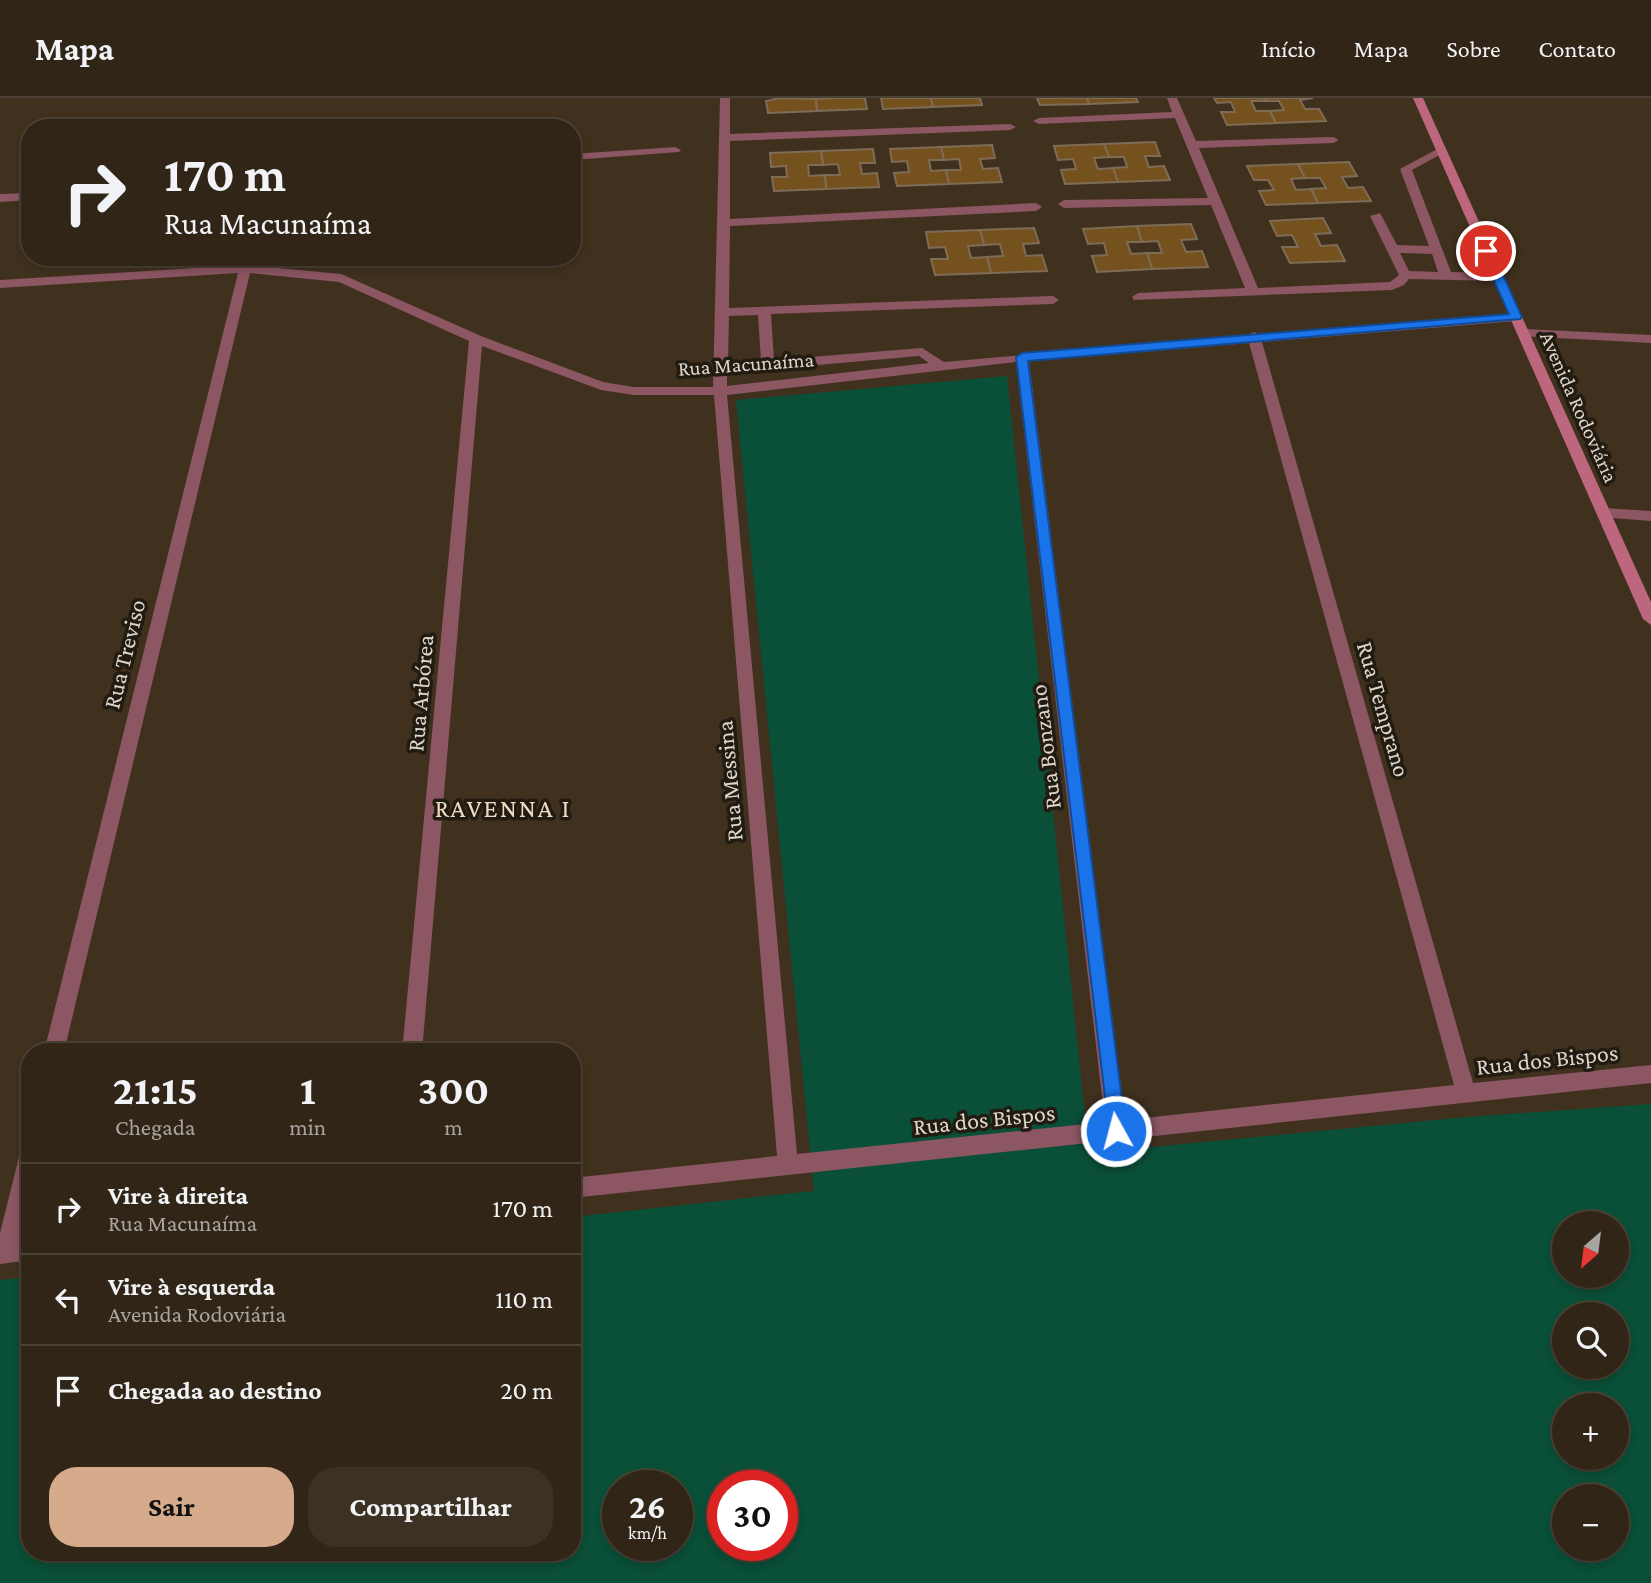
<!DOCTYPE html>
<html lang="pt">
<head>
<meta charset="utf-8">
<style>
  body { margin:0; font-family:"Crimson Pro",serif; background:#3c3123; color:#f1f3f6; height:100vh; display:flex; flex-direction:column; font-size:26px; white-space:nowrap }
  * { box-sizing:border-box; margin:0 }
  p { font-size:23px; color:#a8a5a1 }
  .icon { flex:none; width:38px; height:38px; fill:none; stroke:currentColor; stroke-width:2; stroke-linecap:round; stroke-linejoin:round }
  .map { position:relative; flex:1; overflow:hidden }
  .drawer { position:absolute; left:21px; top:945px; width:560px; height:518px; display:flex; flex-direction:column; background:#302516; border-radius:28px; box-shadow:0 4px 10px #0003,0 0 0 2px #4b4235 }
  .drawer>* { flex:none }
  .guide { position:absolute; left:21px; top:21px; width:560px; height:147px; border-radius:28px; box-shadow:0 4px 10px #0003,0 0 0 2px #4b4235; background:#302516; color:#f1f3f6; overflow:hidden }
  .needle { width:46px; rotate:208deg }
  .fabs { position:absolute; left:1552px; top:1113px; display:grid; gap:14px }
  .fabs a { display:grid; place-items:center; width:77px; height:77px; border-radius:50%; background:#302516; box-shadow:0 4px 10px #0003,0 0 0 2px #4b4235; font-size:35px }
  .speed { position:absolute; left:602px; top:1372px; display:flex; gap:14px; font-size:35px; font-weight:700; text-align:center }
  .speed>* { display:grid; place-content:center; width:91px; height:91px; border-radius:50%; background:#302516; box-shadow:0 4px 10px #0003,0 0 0 2px #4b4235; line-height:1 }
  .speed small { font-size:18px; font-weight:400 }
  .speed .limit { border:10px solid #d22; background:#fff; color:#111 }
  .pin { position:absolute; display:grid; place-items:center; width:60px; height:60px; color:#fff; margin:-30px; border:4px solid #fff; border-radius:50%; box-shadow:0 2px 7px #0007 }
  .me { position:absolute; width:77px; margin:-38px; rotate:353deg; stroke-linejoin:round; filter:drop-shadow(0 0 5px #0008) }
  .turn { display:flex; align-items:center; gap:24px; height:147px; padding:0 28px; font-size:32px }
  .turn .icon { width:91px; height:91px; stroke-width:2.5 }
  .turn b { display:block; font-size:49px; line-height:60px }
  .eta { display:flex; justify-content:space-evenly; align-items:center; height:119px; text-align:center }
  .eta b { font-size:42px; font-weight:700; line-height:49px }
  .primary-button { display:flex; gap:14px; margin-top:auto; padding:14px 28px }
  .primary-button a { flex:1; height:80px; border-radius:28px; background:#d6ab8b; color:#111; font-size:28px; font-weight:700; line-height:80px; text-align:center }
  .primary-button a+a { background:#3c3123; color:#f1f3f6 }
  ul { padding:0; list-style:none }
  li { display:flex; align-items:center; gap:21px; height:91px; padding:0 28px; border-top:2px solid #4b4235 }
  li div { flex:1 }
  li b { display:block; font-size:26px }
  li em { font-style:normal }
  header { display:flex; align-items:center; gap:42px; box-sizing:border-box; height:98px; padding:0 35px; background:#302516; border-bottom:2px solid #4b4235 }
  header strong { font-size:33px }
  nav { display:flex; gap:38px; margin-inline-start:auto; font-size:24px }
  .map>svg:first-child { display:block }
  .green { fill:#0a4f38; fill-rule:evenodd }
  .building { fill:#75511d; stroke:#7e6c57; stroke-width:2 }
  .lines { fill:none; stroke-linecap:round; stroke-linejoin:round }
  .street { fill:#8c5663; fill-rule:evenodd }
  .secondary { fill:#bc677d; fill-rule:evenodd }
  .route { fill:#1a73e8; stroke:#114b97; stroke-width:2 }
  .labels { text-anchor:middle; dominant-baseline:central; stroke-width:7; stroke-linejoin:round; paint-order:stroke }
  .far-street-label { font-size:21px; fill:#dfd6ca; stroke:#221b12 }
  .street-label { font-size:24px; fill:#dfd6ca; stroke:#221b12 }
  .neighbourhood-label { font-size:26px; letter-spacing:2px; fill:#efdbc3; stroke:#221b12 }
</style>
</head>
<body>
<header>
<strong>Mapa</strong>
<nav><a>Início</a><a>Mapa</a><a>Sobre</a><a>Contato</a></nav>
</header>
<div class="map">
<svg width="1651" height="1485" viewBox="0 0 1651 1485">
  <rect width="100%" height="100%" fill="#40311e"/>
  <path class="green" d="M1007,278L1089,1055L1467,1019L1651,1006V1485H0V1182L30,1179V1454H572V1119L814,1093L736,302ZM1564,1125H1617V1178H1564ZM1564,1216H1617V1269H1564ZM1564,1307H1617V1360H1564ZM618,1388H677V1447H618ZM723,1388H782V1447H723ZM1564,1398H1617V1451H1564Z"/>
  <g class="building">
    <polygon points="780,0 816,1 817,13 768,15 766,3"/>
    <polygon points="830,0 865,0 867,11 817,13 816,1"/>
    <polygon points="881,0 931,0 933,9 883,11"/>
    <polygon points="931,0 980,0 982,7 933,9"/>
    <polygon points="1037,0 1087,0 1089,6 1040,7"/>
    <polygon points="1087,0 1136,0 1138,4 1089,6"/>
    <polygon points="1214,0 1264,0 1265,3 1251,3 1256,13 1270,13 1276,25 1227,27 1221,14 1235,14 1231,4 1217,5"/>
    <polygon points="1264,0 1313,0 1300,2 1305,11 1319,11 1326,23 1276,25 1270,13 1284,12 1279,3 1265,3"/>
    <polygon points="1155,44 1160,58 1145,58 1149,69 1164,68 1170,82 1118,84 1113,70 1127,69 1124,59 1109,59 1104,46"/>
    <polygon points="1104,46 1109,59 1094,60 1098,71 1113,70 1118,84 1065,86 1061,72 1076,71 1073,61 1058,62 1054,48"/>
    <polygon points="992,47 995,60 980,61 983,71 998,70 1002,84 949,86 946,72 961,72 959,61 944,62 941,49"/>
    <polygon points="941,49 944,62 929,62 931,73 946,72 949,86 897,88 894,75 909,74 907,63 892,64 890,51"/>
    <polygon points="873,51 875,65 860,65 862,76 877,75 879,89 826,91 825,77 840,77 838,66 823,67 821,53"/>
    <polygon points="821,53 823,67 808,67 809,78 825,77 826,91 774,93 772,79 787,79 786,68 771,69 770,55"/>
    <polygon points="1349,64 1357,78 1342,79 1348,90 1363,89 1371,103 1318,105 1311,91 1326,90 1320,80 1305,80 1298,66"/>
    <polygon points="1298,66 1305,80 1291,81 1296,92 1311,91 1318,105 1266,107 1259,93 1274,92 1268,82 1254,82 1247,68"/>
    <polygon points="1323,120 1331,135 1315,136 1321,148 1337,147 1345,163 1290,165 1282,149 1298,149 1292,137 1277,138 1270,123"/>
    <polygon points="1191,126 1197,141 1181,142 1186,154 1202,153 1208,169 1152,171 1147,155 1162,155 1158,143 1142,144 1137,128"/>
    <polygon points="1137,128 1142,144 1127,144 1131,156 1147,155 1152,171 1097,174 1092,158 1107,157 1104,145 1088,146 1083,131"/>
    <polygon points="1034,130 1039,145 1023,146 1026,158 1042,157 1047,173 991,175 987,159 1003,158 1000,146 984,147 980,132"/>
    <polygon points="980,132 984,147 968,148 971,160 987,159 991,175 935,177 931,161 948,161 945,149 929,150 926,134"/>
  </g>
  <g class="lines">
    <g class="street">
      <path d="M720,0H730V36L1010,26L1016,29L1010,32L730,43V121L1036,105L1042,109L1036,113L730,128L729,210L1053,198L1059,202L1053,206L771,216L774,262L922,250L944,264L1248,237L1254,234L1259,236L1521,216V222L1516,223L1262,244L1473,985L1651,967V985L572,1100V1080L777,1058L714,297H634L601,292L482,248L422,954H402L469,243L339,184L250,175L64,954H44L238,175L0,190V182L245,167L341,176L481,238L603,284L634,289H713ZM758,217L761,263L728,266L729,218ZM1249,245L1454,987L1125,1022L1029,263ZM919,258L929,265L727,288V275ZM1016,264L1105,1024L797,1056L727,297Z"/>
      <path d="M1167,0H1177L1196,43L1333,39L1339,42L1333,45L1199,50L1258,190L1390,184L1399,177L1370,118L1380,115L1397,147L1429,148L1400,71L1441,49L1447,52L1445,54L1412,72L1451,174L1498,175L1504,179L1498,183L1409,181L1404,187L1392,192L1134,202L1132,199L1138,195L1245,190L1211,107L1064,110L1058,106L1064,102L1208,100L1175,20L1039,26L1033,23L1039,20L1172,14ZM1400,155L1432,156L1438,174L1409,173Z"/>
      <polygon points="675,49 681,52 679,54 572,62 572,56"/>
      <polygon points="30,95 30,102 0,104 0,96"/>
      <polygon points="1523,231 1651,237 1651,245 1518,238 1518,232"/>
      <polygon points="1604,410 1651,413 1651,423 1599,419 1597,415"/>
      <polygon points="30,1045 30,1099 20,1142 30,1140 30,1162 0,1166 0,1135 20,1055 23,1048"/>
    </g>
    <polygon class="secondary" points="1413,0 1423,0 1651,504 1651,527 1643,521"/>
  </g>
  <polygon class="route" points="1486,150 1492,153 1522,219 1520,221 1028,263 1126,1033 1123,1040 1116,1042 1110,1040 1016,259 1022,255 1509,216 1481,153"/>
  <g class="labels">
    <g class="far-street-label">
      <text transform="translate(746 266) rotate(-4)">Rua Macunaíma</text>
      <text transform="translate(1579 309) rotate(66)">Avenida Rodoviária</text>
    </g>
    <g class="street-label">
      <text transform="translate(124 556) rotate(-76)">Rua Treviso</text>
      <text transform="translate(420 595) rotate(-85)">Rua Arbórea</text>
      <text transform="translate(1384 611) rotate(74)">Rua Temprano</text>
      <text transform="translate(1045 649) rotate(-97)">Rua Bonzano</text>
      <text transform="translate(729 683) rotate(-95)">Rua Messina</text>
      <text transform="translate(1547 961) rotate(-6)">Rua dos Bispos</text>
      <text transform="translate(984 1021) rotate(-6)">Rua dos Bispos</text>
    </g>
    <g class="neighbourhood-label">
      <text x="503" y="710">RAVENNA I</text>
    </g>
  </g>
</svg>
<div class="fabs">
<a><svg class="needle" viewBox="-14 -14 28 28"><path d="M0-13l5 13h-10z" fill="#e53935"/><path d="M0 13l5-13h-10z" fill="#a8a5a1"/></svg></a>
<a><svg class="icon" aria-label="search" viewBox="0 0 24 24"><circle cx="10" cy="10" r="6"/><path d="M15 15l6 6"/></svg></a>
<a>+</a>
<a>−</a>
</div>
<div class="speed"><div>26<small>km/h</small></div><div class="limit">30</div></div>
<div class="pin" style="left:1486px;top:153px;background:#d93025"><svg class="icon" aria-label="arrive" viewBox="0 0 24 24"><path d="M6 21V4h12l-3 4 3 4H6"/></svg></div>
<svg class="me" style="left:1116px;top:1033px" viewBox="-20 -20 40 40"><circle r="17" fill="#1a73e8" stroke="#fff" stroke-width="3"/><path d="M0-11L8 9 0 5-8 9z" fill="#fff"/></svg>
<div class="guide">
<div class="turn"><svg class="icon" aria-label="right" viewBox="0 0 24 24"><path d="M7 20v-9h11M14 6l5 5-5 5"/></svg><div><b>170 m</b>Rua Macunaíma</div></div>
</div>
<section class="drawer">
<div class="eta">
<div><b>21:15</b><p>Chegada</p></div>
<div><b>1</b><p>min</p></div>
<div><b>300</b><p>m</p></div>
</div>
<ul>
<li><svg class="icon" aria-label="right" viewBox="0 0 24 24"><path d="M7 20v-9h11M14 6l5 5-5 5"/></svg><div><b>Vire à direita</b><p>Rua Macunaíma</p></div><em>170 m</em></li>
<li><svg class="icon" aria-label="left" viewBox="0 0 24 24"><path d="M17 20v-9H6M10 6l-5 5 5 5"/></svg><div><b>Vire à esquerda</b><p>Avenida Rodoviária</p></div><em>110 m</em></li>
<li><svg class="icon" aria-label="arrive" viewBox="0 0 24 24"><path d="M6 21V4h12l-3 4 3 4H6"/></svg><div><b>Chegada ao destino</b></div><em>20 m</em></li>
</ul>
<div class="primary-button"><a>Sair</a><a>Compartilhar</a></div>
</section>
</div>
</body>
</html>
